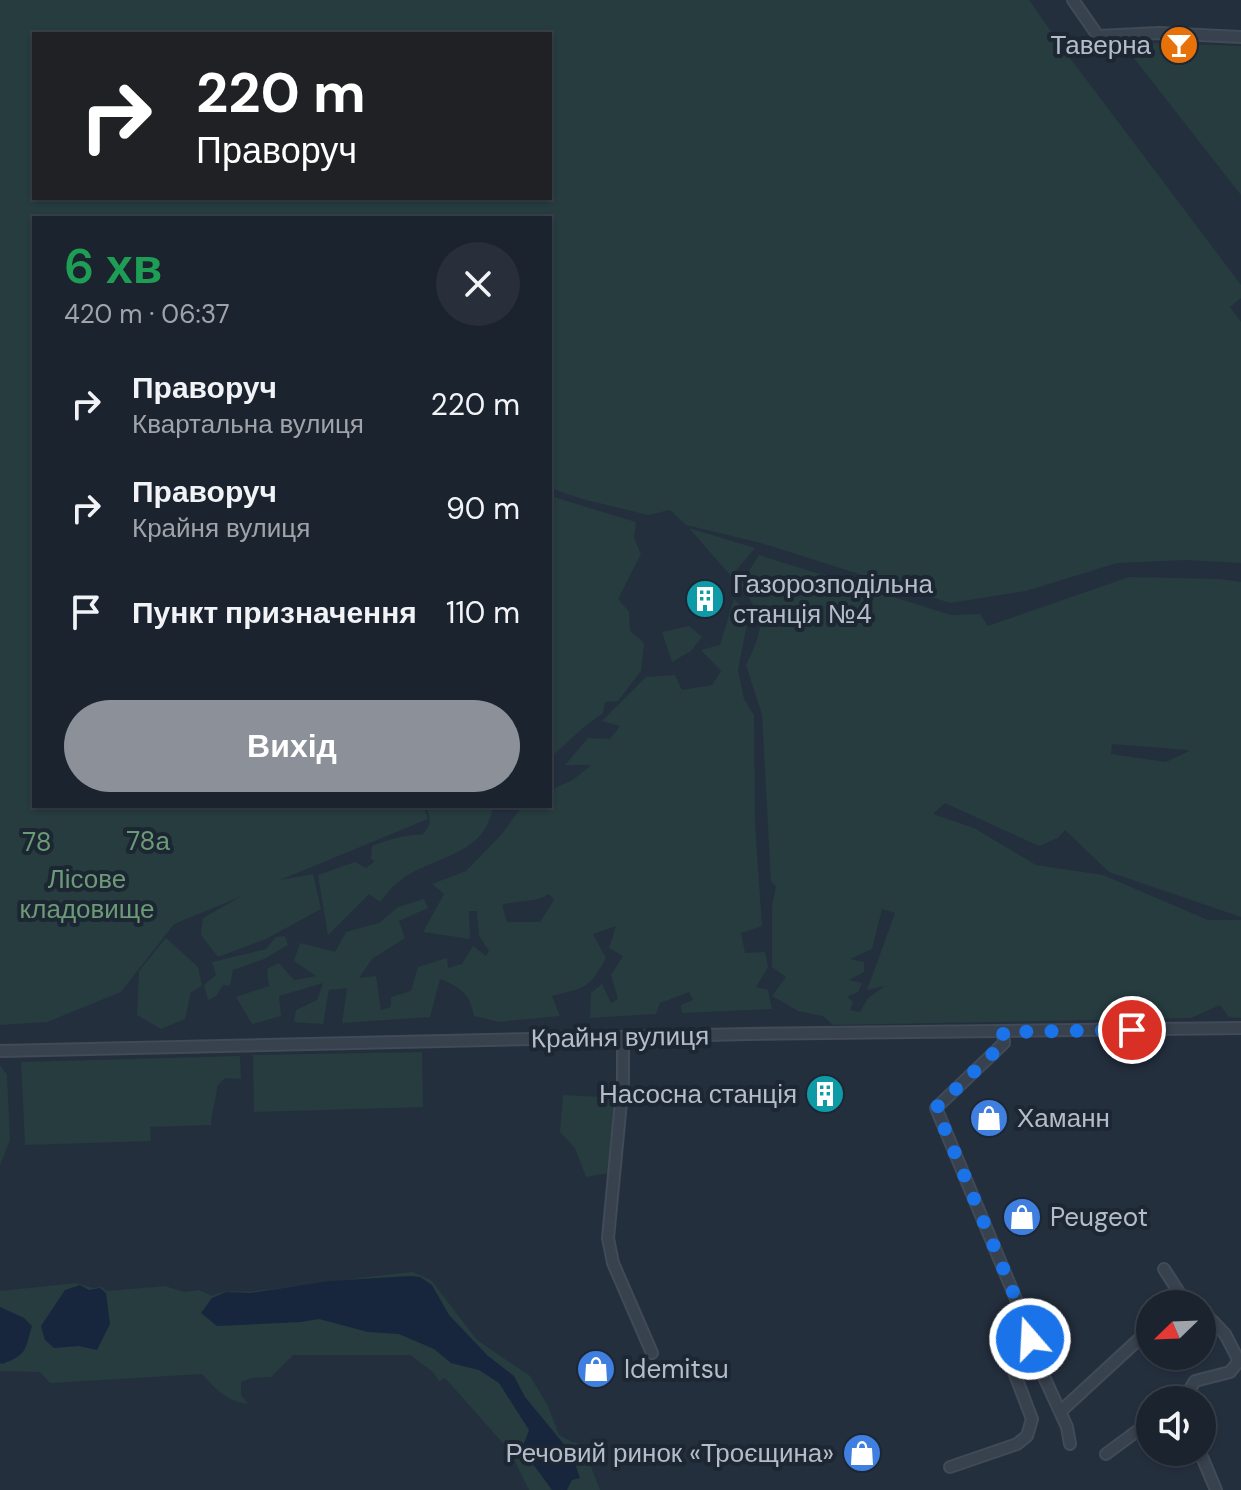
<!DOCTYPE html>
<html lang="uk">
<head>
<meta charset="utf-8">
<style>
  body { margin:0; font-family:"DM Sans",sans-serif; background:#282f3a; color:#f1f3f6; height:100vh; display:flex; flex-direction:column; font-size:30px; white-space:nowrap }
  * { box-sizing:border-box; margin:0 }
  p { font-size:26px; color:#a0a4aa }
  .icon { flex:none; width:44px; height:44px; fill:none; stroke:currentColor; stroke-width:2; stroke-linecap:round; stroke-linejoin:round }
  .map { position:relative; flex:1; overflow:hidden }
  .drawer { position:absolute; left:32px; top:216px; width:520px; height:592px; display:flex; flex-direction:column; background:#1b232e; border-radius:0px; box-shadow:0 2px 6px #0004,0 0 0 2px #39404a }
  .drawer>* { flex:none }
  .hud { position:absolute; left:32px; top:32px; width:520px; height:168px; border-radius:0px; box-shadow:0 2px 6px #0004,0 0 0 2px #39404a; background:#202124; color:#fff; overflow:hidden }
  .needle { width:52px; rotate:247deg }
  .buttons { position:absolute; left:1136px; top:1290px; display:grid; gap:16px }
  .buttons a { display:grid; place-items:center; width:80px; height:80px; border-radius:50%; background:#1b232e; box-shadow:0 2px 6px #0004,0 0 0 2px #39404a; font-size:40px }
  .pin { position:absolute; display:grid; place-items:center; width:68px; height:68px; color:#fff; margin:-34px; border:4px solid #fff; border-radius:50%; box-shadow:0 2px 8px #0007 }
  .me { position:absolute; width:88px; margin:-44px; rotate:341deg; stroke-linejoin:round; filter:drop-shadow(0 0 6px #0008) }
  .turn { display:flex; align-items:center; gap:28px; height:168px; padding:0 32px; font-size:36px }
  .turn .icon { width:104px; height:104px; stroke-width:2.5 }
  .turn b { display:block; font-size:56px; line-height:68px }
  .round { display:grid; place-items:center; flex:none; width:84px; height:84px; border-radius:42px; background:#282f3a }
  .head { display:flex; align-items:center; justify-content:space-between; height:136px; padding:0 32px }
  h1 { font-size:48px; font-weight:600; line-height:60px; color:#1e9e55 }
  .action { display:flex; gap:16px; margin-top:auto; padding:16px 32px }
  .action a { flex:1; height:92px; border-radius:48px; background:#8c9099; color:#fff; font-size:32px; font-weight:600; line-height:92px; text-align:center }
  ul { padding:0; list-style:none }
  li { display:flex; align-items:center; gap:24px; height:104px; padding:0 32px }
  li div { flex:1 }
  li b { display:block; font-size:30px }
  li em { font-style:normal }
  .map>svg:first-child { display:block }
  .green { fill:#263c3f; fill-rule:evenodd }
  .water { fill:#17263c }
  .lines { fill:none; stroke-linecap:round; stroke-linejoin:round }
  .minor-casing { stroke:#414a57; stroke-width:14 }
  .minor { stroke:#38414e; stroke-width:10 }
  .route { stroke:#1a73e8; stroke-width:14; stroke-dasharray:0 25.2 }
  .labels { text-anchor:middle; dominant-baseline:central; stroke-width:8; stroke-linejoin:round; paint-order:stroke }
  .poi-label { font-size:26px; fill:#b4bcc9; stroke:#1d2633; text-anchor:start }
  .park-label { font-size:26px; fill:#6b9a76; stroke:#1d2633 }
  .street-label { font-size:26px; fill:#b4bcc9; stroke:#1d2633 }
</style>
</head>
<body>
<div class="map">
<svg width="1241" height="1490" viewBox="0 0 1241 1490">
  <rect width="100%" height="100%" fill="#242f3e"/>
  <g class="green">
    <path d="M0,0H1029L1064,50L1241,285V298L1230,307L1241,322V563L1186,560L1117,563L1026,591L950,603L761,543L686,525L670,510L648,515L582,499L550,488V218H34V806H423L428,819L280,880L313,874L321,909L266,939L218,957L201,935L203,918L240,897L174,924L121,992L47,1022L0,1025ZM34,34H550V198H34Z"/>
    <polygon points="1121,42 1241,46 1241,195 1126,48"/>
    <polygon points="550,496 636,522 634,538 641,554 618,599 629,612 630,631 644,643 641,671 618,701 605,702 603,713 585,726 550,758"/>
    <polygon points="689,528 755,548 731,576"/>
    <path d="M759,555L951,615L980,614L988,626L1129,577L1220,579L1241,582V917L1109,872L1065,830L1058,838L1039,846L945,803L933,814L974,828L1036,865L1103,875L1208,920H1241V1018L1229,1017L1220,1005L1191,1018L833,1025L823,1016L798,1011L772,996L786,977L772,967V907L776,886L771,881L762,715L746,665C765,626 765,620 740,585ZM1112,744L1188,750L1189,751L1166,762L1111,754ZM882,909L895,913L867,990L885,986L868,998L860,1012L850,1010L853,1002L847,997L858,992L862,983L849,980L864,972V962L850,959L872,949Z"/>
    <path d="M734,599L749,614L738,670L744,699L754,715L755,824L762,926L741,933L745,953L765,952L768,967L756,987L768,990L772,1009L682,1013L681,1005L693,1000L689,992L660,1003L656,1014L590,1018L591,993L602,984L611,1003L618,999L611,975L623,956L609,948L616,926L593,934L606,958C588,990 586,987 552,996L560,1016L499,1022L474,1016C470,993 460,987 440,979L430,1017L342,1023L347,988L329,990L323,1024L294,1022L296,1010L317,1000L323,983L279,996L281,1016L252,1024L236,997L269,986L267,969L279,963L294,980L316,976L294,961L300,943L335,952L346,932L379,923L398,907L424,899L428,908L399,921L405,938L372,959L359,978L376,976L381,1010L391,1007V997L411,991L418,967L447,958L448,968L462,964L473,946L486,956L489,951L479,936L477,911H469L470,939L423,932L444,894L432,884L466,871L502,834L522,806H550V790L573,780L591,765H565L588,738L610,739L620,726L602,721L646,677L675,675L682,690L712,685L721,671L701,650L720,645ZM549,894L554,900L540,922H507L502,905C518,900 536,903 549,894Z"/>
    <polygon points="689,626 702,637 691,651 672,662 662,632"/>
    <path d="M426,806H493C485,857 434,855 401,880C393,885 386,895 380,902L369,894L328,935L318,875L355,862L366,868L375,861L371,859L372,846C383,841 410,833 422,835C432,825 431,819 426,806Z"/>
    <polygon points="285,936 288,945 264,959 233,970 230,986 223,985 216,996 208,1000 204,985 216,975 212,962 266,949 276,937"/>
    <polygon points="166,938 198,967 202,986 191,992 185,1019 161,1029 137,1015 139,971"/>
    <polygon points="422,1052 423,1107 254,1112 253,1055"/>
    <path d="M240,1056L241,1079L225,1078L217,1086C217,1100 211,1110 211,1125L150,1127L151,1141L25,1145L21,1062Z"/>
    <polygon points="0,1065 7,1075 10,1140 0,1165"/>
    <polygon points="563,1095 617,1098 609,1173 586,1177 575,1148 560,1132"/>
    <path d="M413,1272L431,1280L477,1340L530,1376L548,1406L559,1435L572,1442L582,1444L600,1490H529L510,1451L445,1378L439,1381L433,1372L410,1355H293L271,1377L251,1378L241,1382V1395L248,1404C227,1401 215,1389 202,1374L50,1383L40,1372L0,1371V1291L76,1283L93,1288L102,1287L107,1291L165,1286L184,1292L199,1290L212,1296C228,1288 238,1293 255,1291C308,1285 360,1277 413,1272Z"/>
  </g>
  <g class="water">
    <polygon points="410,1276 420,1277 432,1285 449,1315 488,1356 514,1376 525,1397 572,1454 580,1478 572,1480 567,1490 552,1490 522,1449 529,1430 499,1383 479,1370 451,1363 434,1349 399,1334 368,1332 319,1319 301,1322 217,1326 201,1313 212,1298 226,1292 250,1293 330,1281"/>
    <polygon points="80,1285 89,1290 100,1288 106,1293 110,1324 97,1350 79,1346 54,1348 45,1340 41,1326 65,1290"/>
    <path d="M0,1307L24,1318L32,1326C25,1349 28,1355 2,1364L0,1363Z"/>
  </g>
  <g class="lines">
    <g class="minor-casing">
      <g id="minor">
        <polyline points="1073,0 1098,36 1159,33 1241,37"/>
        <polyline points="1003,1032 1004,1043 936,1108 1026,1323 1034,1355 1067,1427 1070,1444"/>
        <polyline points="623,1037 623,1081 608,1238 613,1263 652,1353"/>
        <polyline points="0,1051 748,1034 1241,1028"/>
        <polyline points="1164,1269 1180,1294 1194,1304"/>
        <polyline points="1187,1400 1187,1394 1195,1381 1230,1372 1239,1361 1225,1334 1202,1310"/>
        <polyline points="1061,1411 1150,1329"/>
        <polyline points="1200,1452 1216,1490"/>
        <polyline points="1106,1454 1137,1431 1150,1426"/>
        <polyline points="950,1467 1017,1444 1027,1436 1032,1419 1014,1372 1025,1325"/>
      </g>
    </g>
    <use href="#minor" class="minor"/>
  </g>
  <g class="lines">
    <polyline class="route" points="1030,1339 1026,1323 936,1108 1004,1043 1003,1032 1132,1030"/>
  </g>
  <defs>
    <g id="bar-disc" transform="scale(2)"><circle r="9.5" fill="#e8710a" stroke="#1d2633"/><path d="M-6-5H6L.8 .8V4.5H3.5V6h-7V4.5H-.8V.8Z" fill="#fff"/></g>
    <g id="building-disc" transform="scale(2)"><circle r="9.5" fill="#0f9aa8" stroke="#1d2633"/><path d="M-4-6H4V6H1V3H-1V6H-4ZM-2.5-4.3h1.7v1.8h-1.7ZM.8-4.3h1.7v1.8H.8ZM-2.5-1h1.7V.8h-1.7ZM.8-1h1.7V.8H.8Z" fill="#fff"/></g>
    <g id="shop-disc" transform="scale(2)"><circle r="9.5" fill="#3f7fe0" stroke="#1d2633"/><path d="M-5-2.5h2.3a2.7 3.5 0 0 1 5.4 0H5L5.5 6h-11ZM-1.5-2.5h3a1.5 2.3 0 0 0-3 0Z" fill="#fff"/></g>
  </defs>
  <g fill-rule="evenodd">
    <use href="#bar-disc" x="1179" y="45"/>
    <use href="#building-disc" x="705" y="599"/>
    <use href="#building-disc" x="825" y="1094"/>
    <use href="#shop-disc" x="989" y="1118"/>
    <use href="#shop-disc" x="1022" y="1217"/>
    <use href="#shop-disc" x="596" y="1369"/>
    <use href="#shop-disc" x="862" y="1453"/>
  </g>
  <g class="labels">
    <g class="poi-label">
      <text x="1151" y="45" text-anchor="end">Таверна</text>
      <text x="733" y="584">Газорозподільна<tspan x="733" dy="30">станція №4</tspan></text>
      <text x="797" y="1094" text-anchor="end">Насосна станція</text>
      <text x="1017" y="1118">Хаманн</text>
      <text x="1050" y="1217">Peugeot</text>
      <text x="624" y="1369">Idemitsu</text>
      <text x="834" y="1453" text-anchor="end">Речовий ринок «Троєщина»</text>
    </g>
    <g class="park-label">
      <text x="148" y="841">78а</text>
      <text x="37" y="842">78</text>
      <text x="87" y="879">Лісове<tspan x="87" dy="30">кладовище</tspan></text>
    </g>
    <g class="street-label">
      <text transform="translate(620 1037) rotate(-1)">Крайня вулиця</text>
    </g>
  </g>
</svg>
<div class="buttons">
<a><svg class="needle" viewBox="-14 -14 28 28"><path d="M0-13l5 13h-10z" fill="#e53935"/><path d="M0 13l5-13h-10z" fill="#a0a4aa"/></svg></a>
<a><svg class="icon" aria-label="sound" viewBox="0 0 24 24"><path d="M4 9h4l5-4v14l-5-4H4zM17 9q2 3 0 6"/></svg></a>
</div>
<div class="pin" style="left:1132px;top:1030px;background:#d93025"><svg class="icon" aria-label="arrive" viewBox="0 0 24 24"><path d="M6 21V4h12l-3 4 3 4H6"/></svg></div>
<svg class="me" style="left:1030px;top:1339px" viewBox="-20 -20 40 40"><circle r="17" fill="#1a73e8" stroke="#fff" stroke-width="3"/><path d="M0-11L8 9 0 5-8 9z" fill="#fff"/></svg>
<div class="hud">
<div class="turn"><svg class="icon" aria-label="right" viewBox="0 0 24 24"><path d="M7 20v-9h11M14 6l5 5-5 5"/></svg><div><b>220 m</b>Праворуч</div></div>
</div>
<section class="drawer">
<div class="head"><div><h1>6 хв</h1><p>420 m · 06:37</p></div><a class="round"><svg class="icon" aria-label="close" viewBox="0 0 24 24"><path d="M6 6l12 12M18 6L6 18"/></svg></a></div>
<ul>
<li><svg class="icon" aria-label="right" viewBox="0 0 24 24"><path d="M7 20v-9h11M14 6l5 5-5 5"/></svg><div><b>Праворуч</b><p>Квартальна вулиця</p></div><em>220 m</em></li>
<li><svg class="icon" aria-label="right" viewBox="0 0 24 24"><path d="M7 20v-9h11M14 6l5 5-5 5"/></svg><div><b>Праворуч</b><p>Крайня вулиця</p></div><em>90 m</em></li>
<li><svg class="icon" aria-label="arrive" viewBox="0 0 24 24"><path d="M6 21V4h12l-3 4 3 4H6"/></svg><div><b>Пункт призначення</b></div><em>110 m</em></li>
</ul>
<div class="action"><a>Вихід</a></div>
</section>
</div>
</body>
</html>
